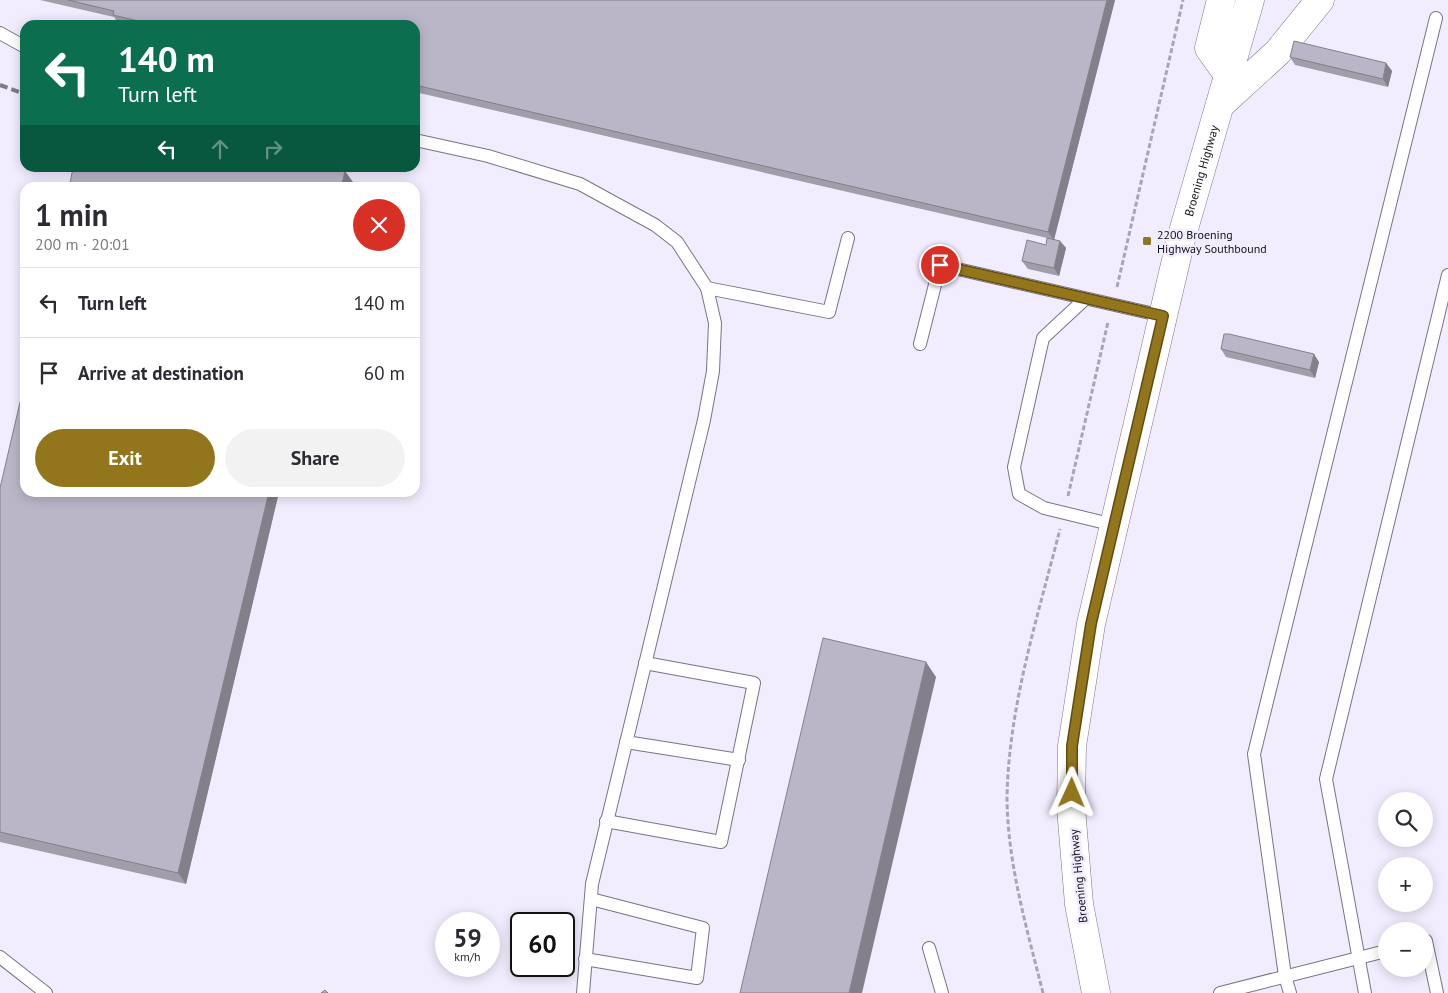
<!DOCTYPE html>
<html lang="en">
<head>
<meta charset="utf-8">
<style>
  body { margin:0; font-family:"PT Sans",sans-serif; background:#f2f2f3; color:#2b2b33; height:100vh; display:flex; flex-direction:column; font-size:19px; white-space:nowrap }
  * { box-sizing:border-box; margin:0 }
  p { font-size:16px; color:#7c7c81 }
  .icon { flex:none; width:28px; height:28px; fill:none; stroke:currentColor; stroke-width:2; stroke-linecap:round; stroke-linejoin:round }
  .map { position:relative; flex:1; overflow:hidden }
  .details { position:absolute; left:20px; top:182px; width:400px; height:315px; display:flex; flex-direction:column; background:#fff; border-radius:15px; box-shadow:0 2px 12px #0003 }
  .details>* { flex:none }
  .top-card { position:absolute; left:20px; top:20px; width:400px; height:152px; border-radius:15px; box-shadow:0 2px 12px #0003; background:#0b6e4f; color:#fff; overflow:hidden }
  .controls { position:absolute; left:1378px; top:792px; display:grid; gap:10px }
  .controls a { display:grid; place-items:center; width:55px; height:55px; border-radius:50%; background:#fff; box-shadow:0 2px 12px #0003; font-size:25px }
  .speed { position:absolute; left:435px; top:912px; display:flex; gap:10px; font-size:25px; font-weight:700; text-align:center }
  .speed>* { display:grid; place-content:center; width:65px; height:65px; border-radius:50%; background:#fff; box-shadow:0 2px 12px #0003; line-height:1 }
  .speed small { font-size:12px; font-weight:400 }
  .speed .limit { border:2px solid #111; border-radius:8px; background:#fff; color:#111 }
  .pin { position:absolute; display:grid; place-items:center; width:42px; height:42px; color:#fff; margin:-21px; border:2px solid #fff; border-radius:50%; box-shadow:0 1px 5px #0007 }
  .me { position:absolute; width:55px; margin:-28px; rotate:1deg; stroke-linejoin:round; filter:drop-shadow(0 0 4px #0008) }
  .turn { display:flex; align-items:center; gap:18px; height:105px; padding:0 15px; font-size:22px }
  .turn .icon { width:65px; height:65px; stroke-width:2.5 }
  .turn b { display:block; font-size:35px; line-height:42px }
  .lanes { display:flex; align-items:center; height:48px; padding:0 15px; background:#0003; justify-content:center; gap:25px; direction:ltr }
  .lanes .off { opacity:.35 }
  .round { display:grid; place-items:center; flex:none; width:52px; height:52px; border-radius:26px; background:#f2f2f3 }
  .overview { display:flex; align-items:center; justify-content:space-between; height:85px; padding:0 15px }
  h1 { font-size:30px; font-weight:700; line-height:38px }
  .primary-button { display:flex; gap:10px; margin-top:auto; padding:10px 15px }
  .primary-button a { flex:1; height:58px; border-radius:30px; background:#93751c; color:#fff; font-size:20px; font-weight:700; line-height:58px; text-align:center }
  .primary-button a+a { background:#f2f2f3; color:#2b2b33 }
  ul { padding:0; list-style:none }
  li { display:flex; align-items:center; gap:15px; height:70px; padding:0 15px; border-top:1px solid #e1e1e2 }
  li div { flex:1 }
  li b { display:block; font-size:19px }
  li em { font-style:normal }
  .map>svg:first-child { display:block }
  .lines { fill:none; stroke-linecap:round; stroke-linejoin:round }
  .service-casing { stroke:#797484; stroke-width:14 }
  .primary-casing { stroke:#797484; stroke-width:29 }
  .path { stroke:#a9a5b3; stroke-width:3; stroke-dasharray:5 2.5; stroke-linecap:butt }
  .service { stroke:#fff; stroke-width:12 }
  .primary { stroke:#fff; stroke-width:28 }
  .rail { stroke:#7e7b86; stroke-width:4; stroke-dasharray:8 4; stroke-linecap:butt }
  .wall { fill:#a19dab }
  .shaded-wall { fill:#837f8b }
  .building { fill:#bbb6c7; stroke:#837f8b }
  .route-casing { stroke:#604c12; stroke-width:12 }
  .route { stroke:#93751c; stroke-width:9 }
  .poi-dot { fill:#93751c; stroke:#f2edfe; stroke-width:2 }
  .labels { text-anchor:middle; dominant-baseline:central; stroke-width:5; stroke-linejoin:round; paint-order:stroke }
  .street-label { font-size:12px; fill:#110f15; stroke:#f2edfe }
  .poi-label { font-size:12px; fill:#110f15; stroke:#f2edfe; text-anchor:start }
</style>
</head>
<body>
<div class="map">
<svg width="1448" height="993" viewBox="0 0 1448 993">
  <rect width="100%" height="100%" fill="#f2edfe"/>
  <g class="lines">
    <g class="service-casing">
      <g id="service">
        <polyline points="0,33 25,47"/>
        <polyline points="415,140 488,156 580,184 655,225 677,242 707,288 715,323 713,371 704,420 592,884 583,993"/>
        <polyline points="707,288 829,312 848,238"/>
        <polyline points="1085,299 1043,338 1014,467 1019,494 1044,508 1114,525"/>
        <polyline points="920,344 940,265 1163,316"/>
        <polyline points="626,742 739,760"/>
        <polyline points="606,821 721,842 754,683 645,663"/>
        <polyline points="1424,941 1426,941 1437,993"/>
        <polyline points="929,948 942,993"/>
        <polyline points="0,957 46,993"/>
        <polyline points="585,959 697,978 703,928 591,899"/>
        <polyline points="1220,993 1386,951"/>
        <polyline points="1290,993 1285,976 1254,754 1436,18"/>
        <polyline points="1365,993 1326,779 1448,275"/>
      </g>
    </g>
    <g class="primary-casing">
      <g id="primary">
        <polyline points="1221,0 1209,48 1229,76"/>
        <polyline points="1220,105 1278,52 1320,0"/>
        <path id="s1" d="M1096,993L1079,904L1071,808L1072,746L1091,624L1181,239L1250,0"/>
      </g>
    </g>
    <g class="path">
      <polyline points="1117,287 1183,0"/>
      <polyline points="1068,496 1108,322"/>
      <path d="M1043,993C1027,929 1007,862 1007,796C1009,705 1038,616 1060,529"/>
    </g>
    <use href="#service" class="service"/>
    <use href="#primary" class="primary"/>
    <g class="rail">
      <polyline points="0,85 25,94"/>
      <polyline points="337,168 341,168"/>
    </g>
  </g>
  <g class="wall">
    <polygon points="40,0 1115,0 1054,239 1060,241 1066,248 1059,276 1028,269 1022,261 1046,245 1047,238 415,92 415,25 127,25 118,23 114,17"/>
    <polygon points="1290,57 1386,63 1392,71 1388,87 1295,65"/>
    <polygon points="1221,349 1319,362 1315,378 1226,357"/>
    <polygon points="0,488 25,492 279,492 186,884 0,842"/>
  </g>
  <g class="shaded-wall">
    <polygon points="1107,0 1115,0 1054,240 1048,232"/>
    <polygon points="1386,63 1392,71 1388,87 1383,79"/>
    <polygon points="345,171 353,182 352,188 341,188"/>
    <polygon points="1060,241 1066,248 1059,276 1054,268"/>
    <polygon points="1314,354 1319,362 1315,378 1310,370"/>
    <polygon points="269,492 279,492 186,884 178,873"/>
    <polygon points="926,662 936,677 862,993 849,993"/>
  </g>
  <g class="building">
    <polygon points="68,0 1107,0 1048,232 415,85 415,25 155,25 113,15 114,11"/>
    <polygon points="1294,41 1386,63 1383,79 1290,57"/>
    <polygon points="73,168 330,168 345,171 341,188 69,188"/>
    <polygon points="1047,238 1060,241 1054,268 1022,261 1027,240 1046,245"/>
    <polygon points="1224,334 1229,334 1314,354 1310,370 1221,349"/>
    <polygon points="25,381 25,492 269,492 178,873 0,832 0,488"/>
    <polygon points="823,638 926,662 849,993 740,993"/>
    <polygon points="325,990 328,993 321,993"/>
  </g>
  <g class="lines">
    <g class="route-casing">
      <polyline id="route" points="940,265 1163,316 1091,624 1072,746 1072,793"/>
    </g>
    <use href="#route" class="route"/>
  </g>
  <rect class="poi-dot" x="1142" y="236" width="10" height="10" rx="2.5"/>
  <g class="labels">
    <g class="street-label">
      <text stroke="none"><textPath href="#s1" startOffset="839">Broening Highway</textPath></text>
      <text transform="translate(1078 876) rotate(-96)">Broening Highway</text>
    </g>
    <g class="poi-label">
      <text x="1157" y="234">2200 Broening<tspan x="1157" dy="14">Highway Southbound</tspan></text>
    </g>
  </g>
</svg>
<div class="controls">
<a><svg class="icon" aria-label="search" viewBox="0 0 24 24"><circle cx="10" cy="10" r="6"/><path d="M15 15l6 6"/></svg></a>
<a>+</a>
<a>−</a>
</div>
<div class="speed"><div>59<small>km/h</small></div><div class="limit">60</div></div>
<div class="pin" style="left:940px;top:265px;background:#d93025"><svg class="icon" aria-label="arrive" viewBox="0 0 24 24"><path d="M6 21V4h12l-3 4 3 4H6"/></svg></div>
<svg class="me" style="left:1072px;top:793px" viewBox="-20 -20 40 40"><path d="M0-17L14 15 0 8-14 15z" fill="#93751c" stroke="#fff" stroke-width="4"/></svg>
<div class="top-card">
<div class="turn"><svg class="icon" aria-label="left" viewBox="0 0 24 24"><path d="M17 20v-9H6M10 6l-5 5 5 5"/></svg><div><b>140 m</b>Turn left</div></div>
<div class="lanes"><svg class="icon" aria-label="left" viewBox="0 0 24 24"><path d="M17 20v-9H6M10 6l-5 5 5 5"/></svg><svg class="icon off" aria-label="ahead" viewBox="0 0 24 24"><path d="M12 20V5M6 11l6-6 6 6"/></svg><svg class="icon off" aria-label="right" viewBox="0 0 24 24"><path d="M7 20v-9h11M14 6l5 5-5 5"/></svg></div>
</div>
<section class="details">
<div class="overview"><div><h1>1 min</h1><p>200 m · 20:01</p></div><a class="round" style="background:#d93025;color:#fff"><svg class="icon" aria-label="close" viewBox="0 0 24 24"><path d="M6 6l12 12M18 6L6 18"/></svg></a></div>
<ul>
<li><svg class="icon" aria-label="left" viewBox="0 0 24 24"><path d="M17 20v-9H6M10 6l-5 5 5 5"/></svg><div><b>Turn left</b></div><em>140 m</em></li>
<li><svg class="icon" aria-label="arrive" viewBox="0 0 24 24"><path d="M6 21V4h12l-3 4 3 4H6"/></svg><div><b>Arrive at destination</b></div><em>60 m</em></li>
</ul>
<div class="primary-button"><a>Exit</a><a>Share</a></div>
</section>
</div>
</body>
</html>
